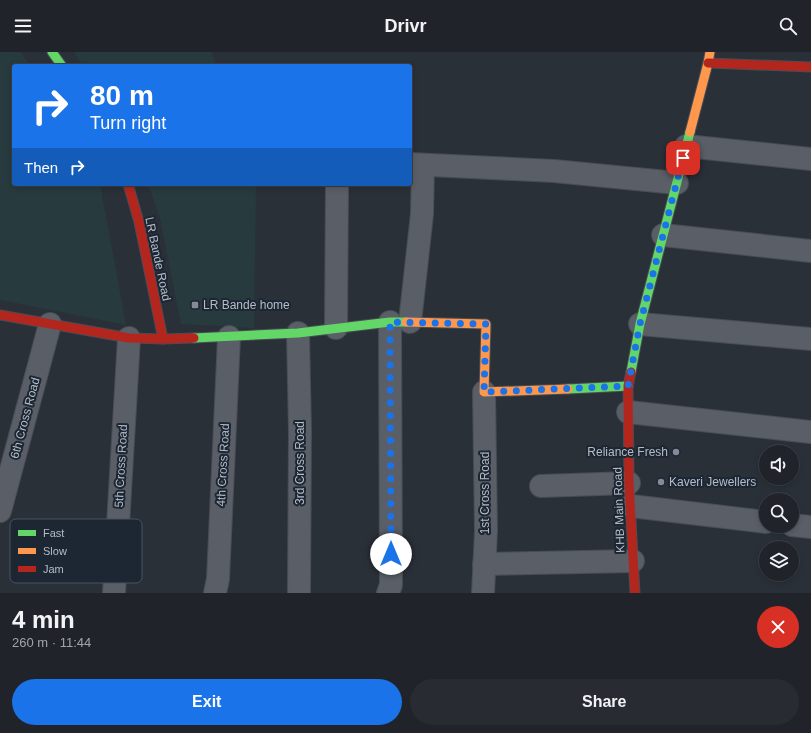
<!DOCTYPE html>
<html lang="en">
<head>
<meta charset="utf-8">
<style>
  body { margin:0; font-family:Helvetica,sans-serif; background:#282c32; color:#f1f3f6; height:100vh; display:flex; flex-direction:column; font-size:15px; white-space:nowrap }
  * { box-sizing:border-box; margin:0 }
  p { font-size:13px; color:#a2a4a8 }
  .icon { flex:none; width:22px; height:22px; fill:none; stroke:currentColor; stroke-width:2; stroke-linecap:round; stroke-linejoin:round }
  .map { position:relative; height:541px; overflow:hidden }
  .sheet { display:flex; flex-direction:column; background:#20242a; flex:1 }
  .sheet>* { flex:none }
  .banner { position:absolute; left:12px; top:12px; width:400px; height:122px; border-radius:4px; box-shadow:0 2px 6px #0003,0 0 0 1px #3d4147; background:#1a73e8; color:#fff; overflow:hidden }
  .tools { position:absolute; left:759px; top:393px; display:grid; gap:8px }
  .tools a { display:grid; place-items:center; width:40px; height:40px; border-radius:50%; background:#20242a; box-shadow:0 2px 6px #0003,0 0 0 1px #3d4147; font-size:20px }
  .pin { position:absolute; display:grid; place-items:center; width:34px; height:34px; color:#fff; margin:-17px; border-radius:8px; box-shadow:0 2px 6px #0006 }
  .me { position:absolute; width:44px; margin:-22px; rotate:0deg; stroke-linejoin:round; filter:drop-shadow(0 0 3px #0008) }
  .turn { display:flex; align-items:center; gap:14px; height:84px; padding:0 12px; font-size:18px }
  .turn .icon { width:52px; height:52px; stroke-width:2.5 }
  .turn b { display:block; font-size:28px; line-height:34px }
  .then { display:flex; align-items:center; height:38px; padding:0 12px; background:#0003; gap:8px; font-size:15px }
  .round { display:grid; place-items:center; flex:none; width:42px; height:42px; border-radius:21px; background:#282c32 }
  .summary { display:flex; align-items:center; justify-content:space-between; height:68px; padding:0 12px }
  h1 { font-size:24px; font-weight:800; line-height:30px }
  .action { display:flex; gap:8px; margin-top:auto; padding:8px 12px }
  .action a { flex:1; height:46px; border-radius:24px; background:#1a73e8; color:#fff; font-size:16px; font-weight:800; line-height:46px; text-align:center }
  .action a+a { background:#282c32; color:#f1f3f6 }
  header { display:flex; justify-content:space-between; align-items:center; height:52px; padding:0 12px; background:#20242a; font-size:18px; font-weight:800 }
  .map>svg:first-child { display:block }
  .green { fill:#273a3e }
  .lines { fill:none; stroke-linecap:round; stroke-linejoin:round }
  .street-casing { stroke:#484c55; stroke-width:24 }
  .fast-casing { stroke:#484c55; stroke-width:11 }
  .slow-casing { stroke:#484c55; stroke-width:11 }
  .jam-casing { stroke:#484c55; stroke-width:11 }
  .street { stroke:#5a5e66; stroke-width:22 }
  .fast { stroke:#63d668; stroke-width:9 }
  .slow { stroke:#ff974d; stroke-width:9 }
  .jam { stroke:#b3261e; stroke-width:9 }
  .route { stroke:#1a73e8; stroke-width:7; stroke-dasharray:0 12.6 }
  .poi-dot { fill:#848b96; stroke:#1d2633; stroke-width:1.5 }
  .labels { text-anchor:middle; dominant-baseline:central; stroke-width:4; stroke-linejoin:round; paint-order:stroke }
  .street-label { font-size:12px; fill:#b4bcc9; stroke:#1d2633 }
  .poi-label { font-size:12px; fill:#b4bcc9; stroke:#1d2633; text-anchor:start }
  .key { fill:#1d2633; stroke:#4a5360; stroke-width:1 }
  .key-label { font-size:11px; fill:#b4bcc9 }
</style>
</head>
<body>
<header><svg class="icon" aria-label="menu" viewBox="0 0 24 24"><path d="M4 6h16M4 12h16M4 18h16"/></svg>Drivr<svg class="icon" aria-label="search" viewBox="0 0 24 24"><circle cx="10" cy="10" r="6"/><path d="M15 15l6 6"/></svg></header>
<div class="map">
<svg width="811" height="541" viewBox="0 0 811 541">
  <rect width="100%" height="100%" fill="#2a3038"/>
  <g class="green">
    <polygon points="0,0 20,0 30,14 14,14 14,132 100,132 126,273 0,248"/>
    <polygon points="74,0 211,0 217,14 83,14"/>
    <polygon points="148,132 256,132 254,276 181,272 160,166"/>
  </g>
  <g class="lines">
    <g class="street-casing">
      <g id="street">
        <polyline points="686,94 811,107"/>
        <polyline points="410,112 554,119 677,131"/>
        <polyline points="663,183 811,199"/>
        <polyline points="410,270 422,162 423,113"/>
        <polyline points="640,272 811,287"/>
        <polyline points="336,276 337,132"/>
        <polyline points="298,281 300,380 299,541"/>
        <polyline points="628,360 811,380"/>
        <polyline points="541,434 629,431"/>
        <polyline points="631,454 766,470"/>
        <polyline points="0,459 50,272"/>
        <polyline points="792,473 811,475"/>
        <polyline points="484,512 633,509"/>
        <polyline points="114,541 129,286"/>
        <polyline points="215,541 218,527 229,285"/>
        <polyline points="388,541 391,533 390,270"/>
        <polyline points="483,541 486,479 484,340"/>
      </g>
    </g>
    <g class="fast-casing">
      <g id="fast">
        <polyline points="52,0 62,14"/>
        <polyline points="194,286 298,281 390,270 406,270"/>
        <polyline points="631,320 640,272 690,80"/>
        <polyline points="568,337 628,334"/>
      </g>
    </g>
    <g class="slow-casing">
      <g id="slow">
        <polyline points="690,80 708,11 710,0"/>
        <polyline points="406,270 486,272 484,340 568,337"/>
      </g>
    </g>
    <g class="jam-casing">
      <g id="jam">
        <polyline points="708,11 811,15"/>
        <polyline points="128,132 139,170 163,287"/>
        <polyline points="0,263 129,286 163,287 194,286"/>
        <polyline points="631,320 628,334 629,431 635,541"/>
      </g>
    </g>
    <use href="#street" class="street"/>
    <use href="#fast" class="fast"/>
    <use href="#slow" class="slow"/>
    <use href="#jam" class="jam"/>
  </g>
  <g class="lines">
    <polyline class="route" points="391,502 390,270 486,272 484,340 628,334 640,272 683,106"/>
  </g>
  <g class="poi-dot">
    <rect x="191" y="249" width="8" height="8" rx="2"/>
    <circle cx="676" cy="400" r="4"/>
    <circle cx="661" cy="430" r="4"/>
  </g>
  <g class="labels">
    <g class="street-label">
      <text transform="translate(158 207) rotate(78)">LR Bande Road</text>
      <text transform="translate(25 366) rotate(-75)">6th Cross Road</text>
      <text transform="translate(300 411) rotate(-90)">3rd Cross Road</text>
      <text transform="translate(223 413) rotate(-87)">4th Cross Road</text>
      <text transform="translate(121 414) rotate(-87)">5th Cross Road</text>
      <text transform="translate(485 441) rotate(-90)">1st Cross Road</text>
      <text transform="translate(619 458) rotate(-92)">KHB Main Road</text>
    </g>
    <g class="poi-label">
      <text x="203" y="253">LR Bande home</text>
      <text x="668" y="400" text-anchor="end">Reliance Fresh</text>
      <text x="669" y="430">Kaveri Jewellers</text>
    </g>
  </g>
  <rect x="10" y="467" width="132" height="64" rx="6" class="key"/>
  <rect x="18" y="478" width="18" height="6" fill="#63d668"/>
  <rect x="18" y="496" width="18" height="6" fill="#ff974d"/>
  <rect x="18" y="514" width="18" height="6" fill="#b3261e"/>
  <g class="key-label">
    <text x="43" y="485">Fast</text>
    <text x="43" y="503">Slow</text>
    <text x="43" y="521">Jam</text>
  </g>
</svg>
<div class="tools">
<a><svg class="icon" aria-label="sound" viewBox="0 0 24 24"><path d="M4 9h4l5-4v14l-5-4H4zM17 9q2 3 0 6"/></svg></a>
<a><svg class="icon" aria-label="search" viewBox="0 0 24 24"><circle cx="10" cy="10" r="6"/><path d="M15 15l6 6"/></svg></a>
<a><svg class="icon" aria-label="layers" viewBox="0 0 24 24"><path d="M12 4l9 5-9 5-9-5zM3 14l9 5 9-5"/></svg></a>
</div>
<div class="pin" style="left:683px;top:106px;background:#d93025"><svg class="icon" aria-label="arrive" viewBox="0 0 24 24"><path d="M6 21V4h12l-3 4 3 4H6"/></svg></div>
<svg class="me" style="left:391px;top:502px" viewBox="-20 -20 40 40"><circle r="19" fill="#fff"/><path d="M0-13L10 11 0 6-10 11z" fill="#1a73e8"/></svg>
<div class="banner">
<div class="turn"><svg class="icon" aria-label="right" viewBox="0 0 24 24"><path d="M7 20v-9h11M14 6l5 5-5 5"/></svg><div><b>80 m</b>Turn right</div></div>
<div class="then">Then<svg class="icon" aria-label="right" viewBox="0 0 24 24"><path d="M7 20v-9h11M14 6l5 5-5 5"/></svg></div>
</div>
</div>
<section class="sheet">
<div class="summary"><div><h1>4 min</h1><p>260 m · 11:44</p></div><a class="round" style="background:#d93025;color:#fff"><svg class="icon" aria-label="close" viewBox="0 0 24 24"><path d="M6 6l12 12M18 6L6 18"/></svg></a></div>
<div class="action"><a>Exit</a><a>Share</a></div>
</section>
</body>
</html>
